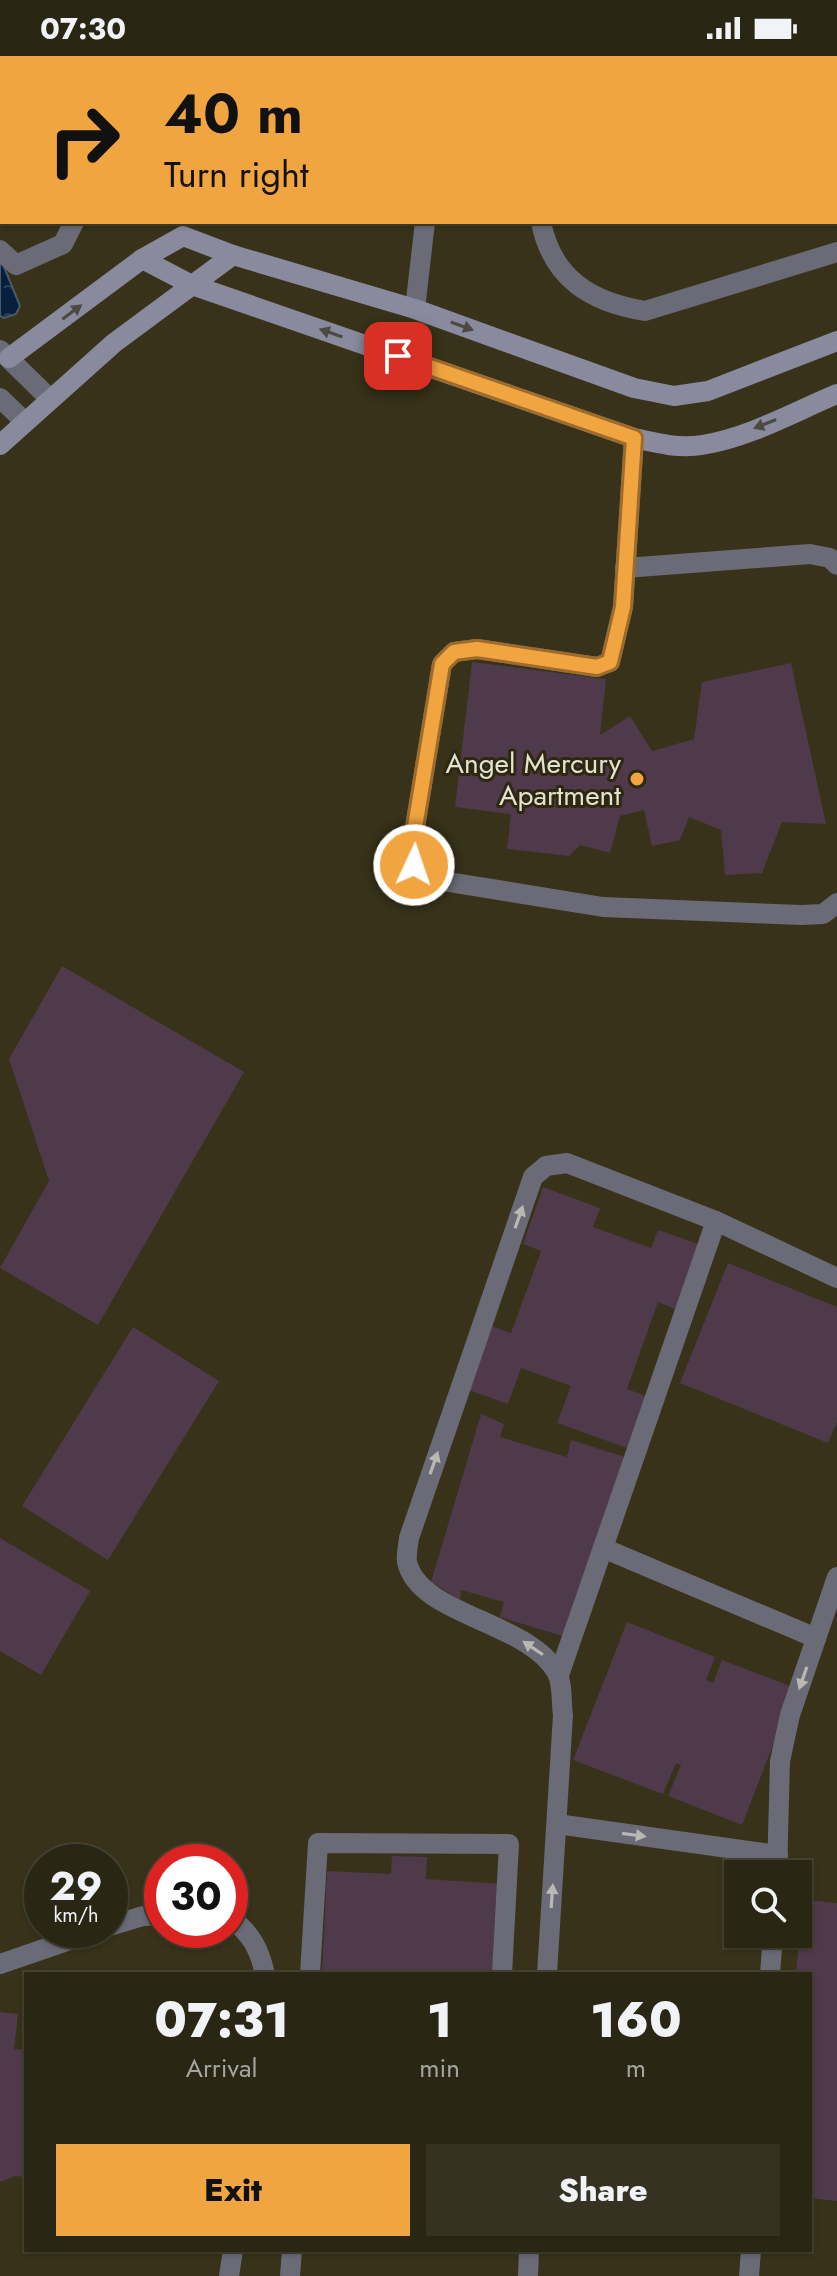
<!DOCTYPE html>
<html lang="en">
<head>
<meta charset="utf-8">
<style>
  body { margin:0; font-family:Jost,sans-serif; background:#353221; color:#f1f3f6; height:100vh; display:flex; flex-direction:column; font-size:30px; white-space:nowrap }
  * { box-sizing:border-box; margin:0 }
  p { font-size:26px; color:#a5a5a0 }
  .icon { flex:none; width:44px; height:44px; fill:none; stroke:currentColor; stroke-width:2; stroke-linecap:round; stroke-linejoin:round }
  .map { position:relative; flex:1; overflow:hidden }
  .side { position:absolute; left:24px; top:1916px; width:788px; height:280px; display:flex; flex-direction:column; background:#292613; border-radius:0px; box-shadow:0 2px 6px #0004,0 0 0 2px #454333 }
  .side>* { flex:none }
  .hud { position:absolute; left:0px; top:0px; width:838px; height:168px; box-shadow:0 2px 6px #0004,0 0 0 2px #454333; background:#f1a540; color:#111; overflow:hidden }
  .fabs { position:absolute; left:724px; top:1804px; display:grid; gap:16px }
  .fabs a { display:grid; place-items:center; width:88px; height:88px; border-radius:0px; background:#292613; box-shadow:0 2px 6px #0004,0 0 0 2px #454333; font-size:40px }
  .speed { position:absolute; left:24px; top:1788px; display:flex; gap:16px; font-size:40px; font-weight:700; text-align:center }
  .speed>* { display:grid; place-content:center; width:104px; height:104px; border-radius:50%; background:#292613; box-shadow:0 2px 6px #0004,0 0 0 2px #454333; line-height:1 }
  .speed small { font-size:20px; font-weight:400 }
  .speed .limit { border:12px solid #d22; background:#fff; color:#111 }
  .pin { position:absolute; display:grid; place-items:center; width:68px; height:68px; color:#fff; margin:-34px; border-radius:16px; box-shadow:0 4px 12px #0006 }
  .me { position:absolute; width:88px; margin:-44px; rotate:3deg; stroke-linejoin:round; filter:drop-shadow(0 0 6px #0008) }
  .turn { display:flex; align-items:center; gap:28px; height:168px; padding:0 32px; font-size:36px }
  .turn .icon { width:104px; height:104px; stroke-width:2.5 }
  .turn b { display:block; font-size:56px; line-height:68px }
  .eta { display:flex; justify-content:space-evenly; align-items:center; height:136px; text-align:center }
  .eta b { font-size:48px; font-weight:800; line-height:56px }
  .primary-button { display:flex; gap:16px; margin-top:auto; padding:16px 32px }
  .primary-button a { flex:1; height:92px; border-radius:0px; background:#f1a540; color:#111; font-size:32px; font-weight:800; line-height:92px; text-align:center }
  .primary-button a+a { background:#353221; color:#f1f3f6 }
  .status { display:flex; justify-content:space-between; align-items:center; height:56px; padding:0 40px; background:#292613; direction:ltr }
  .status svg { height:22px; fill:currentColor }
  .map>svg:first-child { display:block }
  .water { fill:url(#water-ripples); stroke:#495a69; stroke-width:2 }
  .building { fill:#4f3a4b }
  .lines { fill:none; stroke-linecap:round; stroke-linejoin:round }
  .street { stroke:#6a6b76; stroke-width:20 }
  .secondary { stroke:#898a9d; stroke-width:20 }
  .oneway { fill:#4d4a41 }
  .oneway2 { fill:#b9b8b2 }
  .route-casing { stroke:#9d6b2a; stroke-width:20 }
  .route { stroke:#f1a540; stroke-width:14 }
  .poi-dot { fill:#f1a540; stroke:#2d280f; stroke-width:3 }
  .labels { text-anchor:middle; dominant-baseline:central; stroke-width:6; stroke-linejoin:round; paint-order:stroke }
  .poi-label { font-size:28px; fill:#e4e2d3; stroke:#2d280f; text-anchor:end }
</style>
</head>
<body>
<div class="status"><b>07:30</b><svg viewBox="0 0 49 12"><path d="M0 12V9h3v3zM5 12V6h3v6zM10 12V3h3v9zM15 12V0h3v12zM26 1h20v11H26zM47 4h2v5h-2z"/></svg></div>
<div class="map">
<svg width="837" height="2220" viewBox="0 0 837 2220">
  <defs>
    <pattern id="water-ripples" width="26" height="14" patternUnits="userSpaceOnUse" patternTransform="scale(2)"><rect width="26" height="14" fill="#071f3c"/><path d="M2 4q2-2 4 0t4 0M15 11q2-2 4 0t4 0" fill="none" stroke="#2b3f57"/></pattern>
  </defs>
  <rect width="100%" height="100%" fill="#373219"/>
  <polygon class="water" points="0,201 20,250 16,258 4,262 0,260"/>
  <g class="building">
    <polygon points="472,606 606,623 600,679 630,660 652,695 694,683 702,626 791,607 826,768 782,766 762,817 725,819 721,774 689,761 680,784 652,790 644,754 620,760 610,797 580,789 569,800 507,793 511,758 455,751"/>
    <polygon points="62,910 244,1016 98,1269 0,1212 49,1125 9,1003"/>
    <polygon points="543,1131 600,1152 593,1171 651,1192 658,1174 701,1189 677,1254 658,1246 627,1333 646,1340 627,1392 557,1367 571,1330 521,1312 508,1348 463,1332 487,1268 511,1277 541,1195 523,1188"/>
    <polygon points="728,1207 837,1251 837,1366 828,1387 680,1327"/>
    <polygon points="133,1271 219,1325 108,1504 22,1450"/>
    <polygon points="481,1358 504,1368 500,1381 567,1401 571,1384 625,1401 569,1582 500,1561 504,1546 461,1534 460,1544 431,1526"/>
    <polygon points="0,1482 90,1535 41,1619 0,1595"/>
    <polygon points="627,1566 715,1601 706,1624 713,1627 722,1604 795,1632 742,1769 668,1740 681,1709 676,1707 663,1738 573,1704"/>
    <polygon points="392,1800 427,1801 426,1823 502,1828 497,1918 322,1918 327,1815 391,1818"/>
    <polygon points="803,1844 837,1847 837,2145 810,2142 810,1918 796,1918"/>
    <polygon points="0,1956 18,1958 14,1993 26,1994 26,2121 15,2120 0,2126"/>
  </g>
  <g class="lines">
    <g class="street">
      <polyline points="59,0 59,2"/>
      <polyline points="139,0 139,2"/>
      <polyline points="641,0 643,2"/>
      <polyline points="817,0 818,2"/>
      <polyline points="443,2 444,0"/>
      <polyline points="597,2 606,0"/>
      <polyline points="836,37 837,40"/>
      <path d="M541,166C552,222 590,246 645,255L837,196"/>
      <polyline points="0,194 16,209 63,188 74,166"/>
      <polyline points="415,253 425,166"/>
      <polyline points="0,294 49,342"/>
      <polyline points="0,342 25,366"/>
      <polyline points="634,382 623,551 610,606 597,611 477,593 454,596 442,608 412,789 414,809 430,823 603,851 801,859 823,858 837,847"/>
      <polyline points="625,512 810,498 830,502 837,509"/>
      <polyline points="603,1492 816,1582"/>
      <polyline points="559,1619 716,1165"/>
      <polyline points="557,1768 778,1799"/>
      <polyline points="777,1818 780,1705 790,1659 837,1521"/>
      <path d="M230,1862C251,1877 259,1892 265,1918"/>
      <polyline points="110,1870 143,1860 162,1859"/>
      <polyline points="0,1908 99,1874"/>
      <polyline points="310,1918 318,1787 509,1788 502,1918"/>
      <path d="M547,1918L563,1659C561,1647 563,1628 557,1617C529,1565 419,1560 407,1506C406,1499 408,1490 409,1482L533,1121L546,1110L567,1107L716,1165L837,1222"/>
      <polyline points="770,1918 773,1878"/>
      <polyline points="229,2220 233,2194"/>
      <polyline points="290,2220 292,2194"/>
      <polyline points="528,2220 529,2194"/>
      <polyline points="749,2220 751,2194"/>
    </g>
    <g class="secondary">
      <path d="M142,203L192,229L634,382C656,387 679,393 702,389C748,382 794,356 837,338"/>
      <polyline points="9,302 142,203 183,180 233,199 415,253 634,332 674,340 708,335 837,285"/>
      <polyline points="0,389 114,287 233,199"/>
    </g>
  </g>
  <defs><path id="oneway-solid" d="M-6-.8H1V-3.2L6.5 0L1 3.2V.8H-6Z" transform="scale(2)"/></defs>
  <g class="oneway">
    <use href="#oneway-solid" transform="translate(72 256) rotate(-37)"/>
    <use href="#oneway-solid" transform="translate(462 270) rotate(20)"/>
    <use href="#oneway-solid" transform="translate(331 277) rotate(-161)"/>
    <use href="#oneway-solid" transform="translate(765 368) rotate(158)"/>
  </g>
  <g class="oneway2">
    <use href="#oneway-solid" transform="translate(519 1161) rotate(-71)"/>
    <use href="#oneway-solid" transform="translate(434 1407) rotate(-71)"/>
    <use href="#oneway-solid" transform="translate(533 1592) rotate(-146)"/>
    <use href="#oneway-solid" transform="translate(803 1622) rotate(109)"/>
    <use href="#oneway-solid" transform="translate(634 1779) rotate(8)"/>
    <use href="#oneway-solid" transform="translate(552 1840) rotate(-86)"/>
  </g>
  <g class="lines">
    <g class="route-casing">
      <polyline id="route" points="398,300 634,382 623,551 610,606 597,611 477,593 454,596 442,608 412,789 414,809"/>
    </g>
    <use href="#route" class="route"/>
  </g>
  <circle class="poi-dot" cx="637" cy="723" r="8"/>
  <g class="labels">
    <g class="poi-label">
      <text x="621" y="707">Angel Mercury<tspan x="621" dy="32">Apartment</tspan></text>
    </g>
  </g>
</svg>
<div class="fabs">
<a><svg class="icon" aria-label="search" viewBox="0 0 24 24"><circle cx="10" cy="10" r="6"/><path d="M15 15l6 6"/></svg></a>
</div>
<div class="speed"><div>29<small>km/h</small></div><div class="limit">30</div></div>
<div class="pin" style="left:398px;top:300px;background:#d93025"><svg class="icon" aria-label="arrive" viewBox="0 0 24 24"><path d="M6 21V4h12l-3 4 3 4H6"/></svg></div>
<svg class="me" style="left:414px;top:809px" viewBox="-20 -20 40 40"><circle r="17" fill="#f1a540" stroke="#fff" stroke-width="3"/><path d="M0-11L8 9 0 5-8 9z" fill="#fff"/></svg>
<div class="hud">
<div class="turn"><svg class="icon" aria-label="right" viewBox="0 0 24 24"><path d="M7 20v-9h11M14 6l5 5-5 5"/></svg><div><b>40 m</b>Turn right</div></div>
</div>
<section class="side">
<div class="eta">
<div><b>07:31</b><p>Arrival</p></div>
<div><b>1</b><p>min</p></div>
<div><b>160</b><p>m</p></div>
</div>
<div class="primary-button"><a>Exit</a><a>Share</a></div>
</section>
</div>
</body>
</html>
